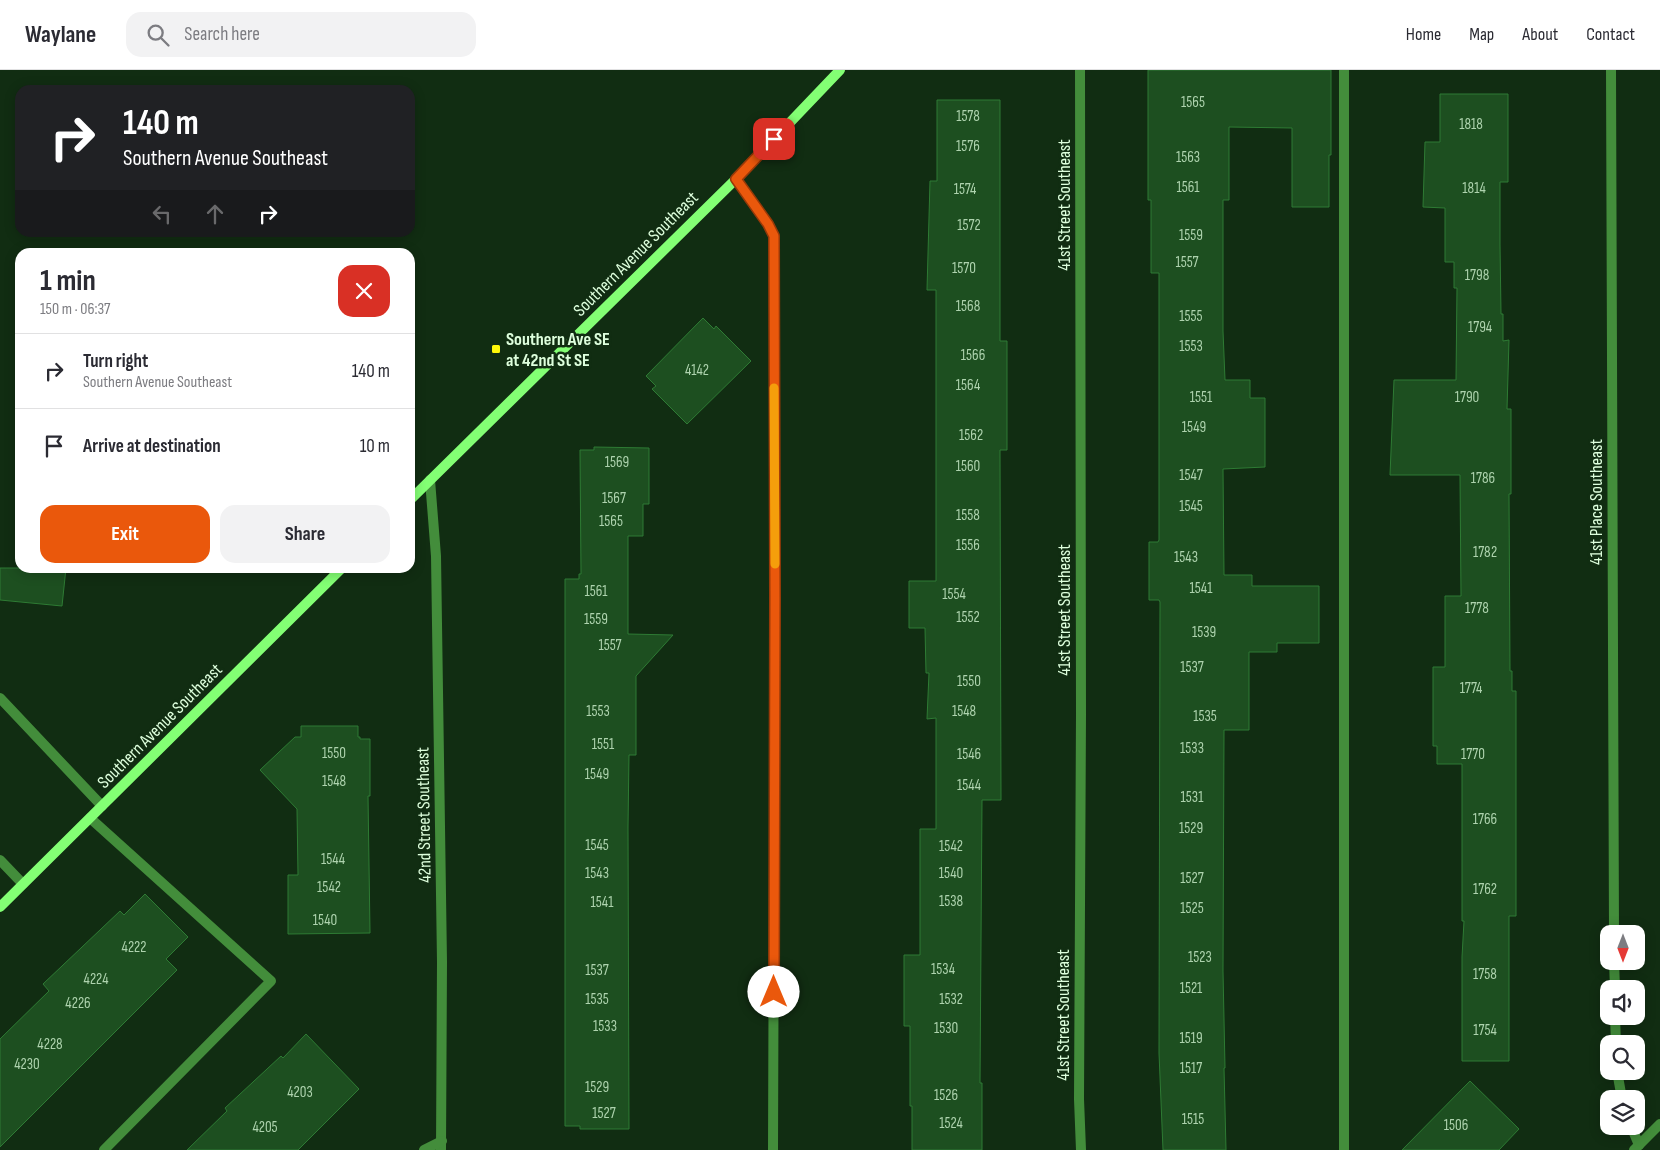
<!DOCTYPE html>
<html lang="en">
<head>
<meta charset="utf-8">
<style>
  body { margin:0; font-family:"Sofia Sans Condensed",sans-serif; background:#f2f2f3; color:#2b2b33; height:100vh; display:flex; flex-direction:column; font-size:19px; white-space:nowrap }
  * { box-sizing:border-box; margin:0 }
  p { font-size:16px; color:#7c7c81 }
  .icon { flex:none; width:28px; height:28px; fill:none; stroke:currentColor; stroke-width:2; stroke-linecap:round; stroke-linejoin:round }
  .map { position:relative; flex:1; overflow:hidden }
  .sheet { position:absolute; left:15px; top:178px; width:400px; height:325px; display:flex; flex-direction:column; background:#fff; border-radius:15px; box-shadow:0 2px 12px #0003 }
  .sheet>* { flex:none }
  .hud { position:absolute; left:15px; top:15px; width:400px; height:152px; border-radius:15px; box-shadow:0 2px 12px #0003; background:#202124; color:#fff; overflow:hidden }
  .needle { width:32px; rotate:180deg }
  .fabs { position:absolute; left:1600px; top:855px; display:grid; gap:10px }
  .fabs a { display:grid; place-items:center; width:45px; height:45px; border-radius:10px; background:#fff; box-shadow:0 2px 12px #0003; font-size:25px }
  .pin { position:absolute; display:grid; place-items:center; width:42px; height:42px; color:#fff; margin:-21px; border-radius:10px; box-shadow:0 2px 8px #0006 }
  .me { position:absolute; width:55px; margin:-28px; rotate:0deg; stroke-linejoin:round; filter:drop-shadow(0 0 4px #0008) }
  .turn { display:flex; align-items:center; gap:18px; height:105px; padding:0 25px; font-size:22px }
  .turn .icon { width:65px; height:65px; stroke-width:2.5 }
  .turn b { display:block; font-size:35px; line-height:42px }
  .lanes { display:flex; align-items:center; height:48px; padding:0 25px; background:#0003; justify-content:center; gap:25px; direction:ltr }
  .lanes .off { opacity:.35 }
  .round { display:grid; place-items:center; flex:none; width:52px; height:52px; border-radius:15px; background:#f2f2f3 }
  .head { display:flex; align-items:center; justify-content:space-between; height:85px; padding:0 25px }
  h1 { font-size:30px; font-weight:700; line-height:38px }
  .button { display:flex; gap:10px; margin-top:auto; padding:10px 25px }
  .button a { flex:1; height:58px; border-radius:15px; background:#ea580c; color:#fff; font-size:20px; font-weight:700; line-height:58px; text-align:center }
  .button a+a { background:#f2f2f3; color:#2b2b33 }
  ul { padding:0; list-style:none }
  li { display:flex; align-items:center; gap:15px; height:75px; padding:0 25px; border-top:1px solid #e1e1e2 }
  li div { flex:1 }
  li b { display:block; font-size:19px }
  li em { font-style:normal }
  header { display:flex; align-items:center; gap:30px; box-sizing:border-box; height:70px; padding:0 25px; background:#fff; border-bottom:1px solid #e1e1e2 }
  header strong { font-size:24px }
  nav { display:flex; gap:28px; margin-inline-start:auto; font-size:18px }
  .search { width:350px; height:45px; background:#f2f2f3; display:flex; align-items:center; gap:12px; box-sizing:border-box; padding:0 18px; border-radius:15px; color:#7c7c81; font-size:19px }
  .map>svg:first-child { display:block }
  .building { fill:#1d4f20; stroke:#2e7b34 }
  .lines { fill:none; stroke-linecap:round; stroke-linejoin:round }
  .lane { stroke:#438d3b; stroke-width:10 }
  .street { stroke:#438d3b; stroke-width:10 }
  .secondary { stroke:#83ff74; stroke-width:10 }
  .route-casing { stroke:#983908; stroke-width:12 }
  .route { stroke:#ea580c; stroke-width:9 }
  .slow { stroke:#f59e0b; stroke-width:9 }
  .poi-dot { fill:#fff809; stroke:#112d12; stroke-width:2 }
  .labels { text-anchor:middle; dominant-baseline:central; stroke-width:5; stroke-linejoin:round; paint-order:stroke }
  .number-label { font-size:15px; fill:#aed3ae }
  .street-label { font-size:18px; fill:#deffdd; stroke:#112d12 }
  .poi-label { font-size:18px; font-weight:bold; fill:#deffdd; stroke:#112d12; text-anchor:start }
</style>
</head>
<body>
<header>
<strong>Waylane</strong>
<div class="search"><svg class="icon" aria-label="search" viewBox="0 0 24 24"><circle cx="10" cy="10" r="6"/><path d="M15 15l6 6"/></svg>Search here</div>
<nav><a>Home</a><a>Map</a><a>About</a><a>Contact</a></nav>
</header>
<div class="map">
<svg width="1660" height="1080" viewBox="0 0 1660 1080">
  <rect width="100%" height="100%" fill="#112d12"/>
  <g class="building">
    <polygon points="1148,0 1331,0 1331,85 1329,85 1329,137 1292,137 1292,58 1229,57 1229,130 1223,130 1223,261 1225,310 1250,310 1250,328 1265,328 1265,397 1223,399 1224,505 1252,505 1252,516 1319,516 1319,573 1277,573 1277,582 1249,582 1249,660 1224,660 1223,901 1225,998 1224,998 1226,1080 1163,1080 1159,983 1160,532 1159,530 1149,530 1149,472 1158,472 1159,470 1159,203 1151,203 1151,130 1148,130"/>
    <polygon points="1440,24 1508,24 1508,112 1500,112 1500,174 1501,244 1503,244 1503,271 1509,270 1507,339 1511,339 1511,424 1509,424 1510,601 1512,601 1512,621 1516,621 1516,846 1509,846 1509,991 1462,991 1462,887 1464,851 1462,851 1462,694 1437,694 1437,676 1433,676 1433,597 1445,597 1445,526 1461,526 1460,405 1390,405 1394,310 1456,310 1457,218 1454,218 1454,192 1445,192 1445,138 1423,137 1425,72 1440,72"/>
    <polygon points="937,30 1000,30 1000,271 1007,271 1007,380 1000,380 1001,730 982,730 980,1013 982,1013 982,1080 912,1080 912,1036 910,1036 910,956 904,956 904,885 920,885 920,759 936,759 936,648 927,649 929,603 926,603 925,558 909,558 909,511 936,511 936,220 927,220 930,111 937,111"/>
    <polygon points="703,248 714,259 716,256 751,291 687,354 652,319 656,316 646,306"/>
    <polygon points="594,377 649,378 649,434 643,434 643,466 628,466 628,564 673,565 636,606 636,685 629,685 628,757 629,1059 580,1059 580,1056 565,1056 565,509 579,509 579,504 581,504 580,380 594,380"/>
    <polygon points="0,498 66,498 62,536 0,530"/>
    <polygon points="301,656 358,656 358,667 360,667 360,669 370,669 370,726 368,726 370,863 288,864 288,805 298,805 297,739 260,700 295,667 301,667"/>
    <polygon points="145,824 188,867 166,889 177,900 0,1077 0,969 49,921 43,914 120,841 124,845"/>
    <polygon points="306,964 359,1019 298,1080 187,1080 227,1041 225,1038 281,986 283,988"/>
    <polygon points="1470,1011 1519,1059 1499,1080 1402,1080"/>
  </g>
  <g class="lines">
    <g class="lane">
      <polyline points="736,109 768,154 774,166 775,508 773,1080"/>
      <polyline points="0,628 102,736"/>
      <polyline points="90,748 271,911 104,1080"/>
      <polyline points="0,790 23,814"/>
      <polyline points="1344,1080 1344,0"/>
    </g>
    <g class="street">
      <polyline points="1080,0 1081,644 1079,1029 1081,1080"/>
      <polyline points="1611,0 1614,864"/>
      <polyline points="430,410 436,486 442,892 441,1080"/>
      <polyline points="1614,891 1615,919"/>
      <polyline points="1615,946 1616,974"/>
      <polyline points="1617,1001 1622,1029"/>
      <polyline points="1631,1056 1639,1075"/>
      <polyline points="424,1080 442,1071"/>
      <polyline points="1634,1080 1660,1054"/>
    </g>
    <g class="secondary">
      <polyline points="410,430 736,109 840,0"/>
      <polyline points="0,837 342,498"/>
    </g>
  </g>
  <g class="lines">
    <g class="route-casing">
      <polyline id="route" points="774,922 775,528 774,166 768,154 736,109 774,69"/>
    </g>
    <use href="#route" class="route"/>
    <polyline class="slow" points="774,318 775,494"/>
  </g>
  <rect class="poi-dot" x="491" y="274" width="10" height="10" rx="2.5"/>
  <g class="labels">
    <g class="number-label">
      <text x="1193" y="32">1565</text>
      <text x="968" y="46">1578</text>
      <text x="1471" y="54">1818</text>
      <text x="968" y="76">1576</text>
      <text x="1188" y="87">1563</text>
      <text x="1188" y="117">1561</text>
      <text x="1474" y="118">1814</text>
      <text x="965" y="119">1574</text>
      <text x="969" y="155">1572</text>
      <text x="1191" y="165">1559</text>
      <text x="1187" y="192">1557</text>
      <text x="964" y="198">1570</text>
      <text x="1477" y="205">1798</text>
      <text x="968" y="236">1568</text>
      <text x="1191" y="246">1555</text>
      <text x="1480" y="257">1794</text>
      <text x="1191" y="276">1553</text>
      <text x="973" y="285">1566</text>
      <text x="697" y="300">4142</text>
      <text x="968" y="315">1564</text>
      <text x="1201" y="327">1551</text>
      <text x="1467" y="327">1790</text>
      <text x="1194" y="357">1549</text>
      <text x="971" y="365">1562</text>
      <text x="617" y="392">1569</text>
      <text x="968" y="396">1560</text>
      <text x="1191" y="405">1547</text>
      <text x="1483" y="408">1786</text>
      <text x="614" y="428">1567</text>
      <text x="1191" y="436">1545</text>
      <text x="968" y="445">1558</text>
      <text x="611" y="451">1565</text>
      <text x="968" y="475">1556</text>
      <text x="1485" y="482">1782</text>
      <text x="1186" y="487">1543</text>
      <text x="1201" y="518">1541</text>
      <text x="596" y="521">1561</text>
      <text x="954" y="524">1554</text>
      <text x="1477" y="538">1778</text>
      <text x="968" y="547">1552</text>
      <text x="596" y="549">1559</text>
      <text x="1204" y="562">1539</text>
      <text x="610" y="575">1557</text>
      <text x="1192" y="597">1537</text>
      <text x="969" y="611">1550</text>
      <text x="1471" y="618">1774</text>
      <text x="598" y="641">1553</text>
      <text x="964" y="641">1548</text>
      <text x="1205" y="646">1535</text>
      <text x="603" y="674">1551</text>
      <text x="1192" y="678">1533</text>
      <text x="334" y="683">1550</text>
      <text x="969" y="684">1546</text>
      <text x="1473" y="684">1770</text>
      <text x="597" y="704">1549</text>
      <text x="334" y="711">1548</text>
      <text x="969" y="715">1544</text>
      <text x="1192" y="727">1531</text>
      <text x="1485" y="749">1766</text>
      <text x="1191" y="758">1529</text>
      <text x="597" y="775">1545</text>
      <text x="951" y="776">1542</text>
      <text x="333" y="789">1544</text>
      <text x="597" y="803">1543</text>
      <text x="951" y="803">1540</text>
      <text x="1192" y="808">1527</text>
      <text x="329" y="817">1542</text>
      <text x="1485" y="819">1762</text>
      <text x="951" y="831">1538</text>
      <text x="602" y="832">1541</text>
      <text x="1192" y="838">1525</text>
      <text x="325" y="850">1540</text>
      <text x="134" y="877">4222</text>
      <text x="1200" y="887">1523</text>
      <text x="943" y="899">1534</text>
      <text x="597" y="900">1537</text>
      <text x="1485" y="904">1758</text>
      <text x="96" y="909">4224</text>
      <text x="1191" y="918">1521</text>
      <text x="597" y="929">1535</text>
      <text x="951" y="929">1532</text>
      <text x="78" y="933">4226</text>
      <text x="605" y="956">1533</text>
      <text x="946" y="958">1530</text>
      <text x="1485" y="960">1754</text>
      <text x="1191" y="968">1519</text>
      <text x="50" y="974">4228</text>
      <text x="27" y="994">4230</text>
      <text x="1191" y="998">1517</text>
      <text x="597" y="1017">1529</text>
      <text x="300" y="1022">4203</text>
      <text x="946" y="1025">1526</text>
      <text x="604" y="1043">1527</text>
      <text x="1193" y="1049">1515</text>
      <text x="951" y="1053">1524</text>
      <text x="1456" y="1055">1506</text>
      <text x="265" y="1057">4205</text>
    </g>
    <g class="street-label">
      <text transform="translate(1064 135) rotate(-90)">41st Street Southeast</text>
      <text transform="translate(636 184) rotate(-45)">Southern Avenue Southeast</text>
      <text transform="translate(1596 432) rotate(-90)">41st Place Southeast</text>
      <text transform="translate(1064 540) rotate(-90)">41st Street Southeast</text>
      <text transform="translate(160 656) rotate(-45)">Southern Avenue Southeast</text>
      <text transform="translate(424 745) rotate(-91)">42nd Street Southeast</text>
      <text transform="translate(1063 945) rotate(-90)">41st Street Southeast</text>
    </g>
    <g class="poi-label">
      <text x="506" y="269">Southern Ave SE<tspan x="506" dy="21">at 42nd St SE</tspan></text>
    </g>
  </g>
</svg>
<div class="fabs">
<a><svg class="needle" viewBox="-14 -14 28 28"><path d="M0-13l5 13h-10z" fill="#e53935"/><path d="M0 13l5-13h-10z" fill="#7c7c81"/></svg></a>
<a><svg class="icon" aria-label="sound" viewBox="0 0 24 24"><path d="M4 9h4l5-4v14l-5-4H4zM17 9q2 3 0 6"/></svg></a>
<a><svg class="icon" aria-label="search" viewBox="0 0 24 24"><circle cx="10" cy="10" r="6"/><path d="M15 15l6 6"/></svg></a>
<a><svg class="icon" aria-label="layers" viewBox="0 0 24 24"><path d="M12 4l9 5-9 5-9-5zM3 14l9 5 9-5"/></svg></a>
</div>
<div class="pin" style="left:774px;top:69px;background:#d93025"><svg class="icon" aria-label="arrive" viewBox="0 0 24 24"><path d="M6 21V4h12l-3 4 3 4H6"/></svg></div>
<svg class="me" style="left:774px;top:922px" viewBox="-20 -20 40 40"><circle r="19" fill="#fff"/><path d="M0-13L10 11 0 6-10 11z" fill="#ea580c"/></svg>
<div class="hud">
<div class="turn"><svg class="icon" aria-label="right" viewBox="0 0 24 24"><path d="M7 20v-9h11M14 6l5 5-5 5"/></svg><div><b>140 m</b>Southern Avenue Southeast</div></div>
<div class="lanes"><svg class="icon off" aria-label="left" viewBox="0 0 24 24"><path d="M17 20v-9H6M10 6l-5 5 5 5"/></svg><svg class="icon off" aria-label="ahead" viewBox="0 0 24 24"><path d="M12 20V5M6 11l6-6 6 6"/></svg><svg class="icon" aria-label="right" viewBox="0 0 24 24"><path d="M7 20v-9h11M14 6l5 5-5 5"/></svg></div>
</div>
<section class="sheet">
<div class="head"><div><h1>1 min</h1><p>150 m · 06:37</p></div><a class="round" style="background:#d93025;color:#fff"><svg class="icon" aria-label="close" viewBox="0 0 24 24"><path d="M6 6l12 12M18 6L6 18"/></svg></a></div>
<ul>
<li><svg class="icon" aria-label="right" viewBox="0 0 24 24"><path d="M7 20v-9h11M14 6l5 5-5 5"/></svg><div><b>Turn right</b><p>Southern Avenue Southeast</p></div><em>140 m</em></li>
<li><svg class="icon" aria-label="arrive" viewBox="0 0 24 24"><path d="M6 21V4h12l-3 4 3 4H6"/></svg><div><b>Arrive at destination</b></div><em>10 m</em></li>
</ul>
<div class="button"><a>Exit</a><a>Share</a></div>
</section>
</div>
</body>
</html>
